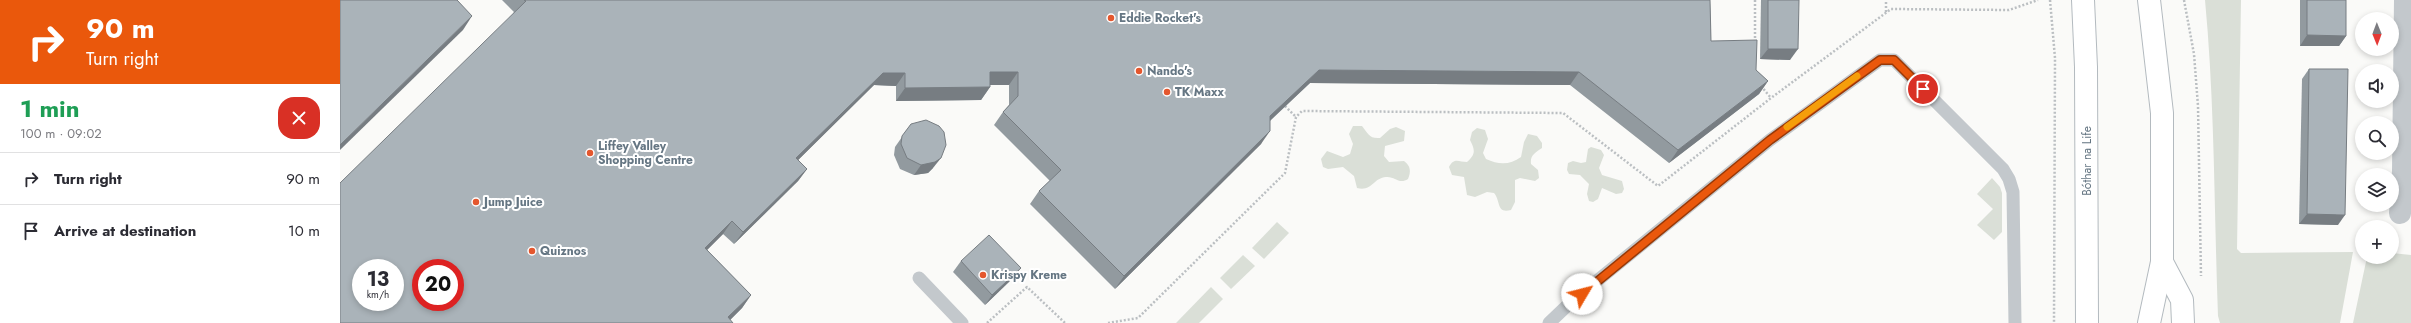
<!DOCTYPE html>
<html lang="en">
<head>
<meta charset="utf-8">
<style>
  body { margin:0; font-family:Jost,sans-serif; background:#f2f2f3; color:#2b2b33; height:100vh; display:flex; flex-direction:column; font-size:15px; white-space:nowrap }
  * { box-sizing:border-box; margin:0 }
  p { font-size:13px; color:#7c7c81 }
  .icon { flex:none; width:22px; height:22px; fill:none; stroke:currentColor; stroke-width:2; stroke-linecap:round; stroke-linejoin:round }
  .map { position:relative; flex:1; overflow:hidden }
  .panel { display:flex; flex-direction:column; background:#fff; width:340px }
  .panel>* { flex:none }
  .top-card { background:#ea580c; color:#fff; overflow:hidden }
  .needle { width:26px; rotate:179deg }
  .buttons { position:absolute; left:2015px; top:12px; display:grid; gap:8px }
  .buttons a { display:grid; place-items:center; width:44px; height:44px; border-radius:50%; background:#fff; box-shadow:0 2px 6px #0003; font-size:20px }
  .speed { position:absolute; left:12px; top:259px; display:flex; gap:8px; font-size:20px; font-weight:700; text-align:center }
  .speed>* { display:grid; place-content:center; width:52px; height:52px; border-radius:50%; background:#fff; box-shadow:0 2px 6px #0003; line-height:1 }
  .speed small { font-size:10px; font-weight:400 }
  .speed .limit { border:6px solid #d22; background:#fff; color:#111 }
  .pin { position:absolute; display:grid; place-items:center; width:34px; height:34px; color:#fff; margin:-17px; border:2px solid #fff; border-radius:50%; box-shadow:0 1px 4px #0007 }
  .me { position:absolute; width:44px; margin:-22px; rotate:53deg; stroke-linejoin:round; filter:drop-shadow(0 0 3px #0008) }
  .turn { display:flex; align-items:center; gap:14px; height:84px; padding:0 20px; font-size:18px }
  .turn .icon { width:52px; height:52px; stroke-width:2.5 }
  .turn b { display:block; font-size:28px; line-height:34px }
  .round { display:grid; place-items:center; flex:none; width:42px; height:42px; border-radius:16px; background:#f2f2f3 }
  .summary { display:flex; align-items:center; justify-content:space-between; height:68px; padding:0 20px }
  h1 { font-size:24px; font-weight:700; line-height:30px; color:#1e9e55 }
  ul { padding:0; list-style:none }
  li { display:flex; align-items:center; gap:12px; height:52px; padding:0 20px; border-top:1px solid #e1e1e2 }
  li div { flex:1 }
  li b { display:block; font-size:15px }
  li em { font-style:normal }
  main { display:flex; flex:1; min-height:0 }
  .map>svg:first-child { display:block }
  .green { fill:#dadfd7 }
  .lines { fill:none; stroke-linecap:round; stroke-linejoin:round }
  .secondary-casing { stroke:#b3babf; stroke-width:24 }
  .path { stroke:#bbbfc2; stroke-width:2.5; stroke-dasharray:2 2; stroke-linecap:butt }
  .lane { stroke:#c3c8cc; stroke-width:13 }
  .street { stroke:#c3c8cc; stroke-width:22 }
  .secondary { stroke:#fff; stroke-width:22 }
  .wall { fill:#929a9f }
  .shaded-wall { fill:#777d82 }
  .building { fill:#aab3b9; stroke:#777d82; fill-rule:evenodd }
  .route-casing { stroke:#983908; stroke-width:10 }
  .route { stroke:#ea580c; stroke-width:7 }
  .slow { stroke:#f59e0b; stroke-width:7 }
  .poi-dot { fill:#e4572e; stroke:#fff; stroke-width:1.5 }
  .labels { text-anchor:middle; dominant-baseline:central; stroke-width:4; stroke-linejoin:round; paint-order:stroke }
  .poi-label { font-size:12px; font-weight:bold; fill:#657683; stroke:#fff; text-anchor:start }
  .street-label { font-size:12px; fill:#657683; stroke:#fff }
</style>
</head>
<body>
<main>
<section class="panel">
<div class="top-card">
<div class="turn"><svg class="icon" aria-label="right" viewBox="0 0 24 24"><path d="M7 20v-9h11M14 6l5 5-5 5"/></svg><div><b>90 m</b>Turn right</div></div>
</div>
<div class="summary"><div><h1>1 min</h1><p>100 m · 09:02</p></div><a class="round" style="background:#d93025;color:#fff"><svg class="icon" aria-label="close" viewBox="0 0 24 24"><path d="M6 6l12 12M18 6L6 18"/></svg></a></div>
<ul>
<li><svg class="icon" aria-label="right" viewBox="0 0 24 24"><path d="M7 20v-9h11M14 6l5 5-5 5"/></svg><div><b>Turn right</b></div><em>90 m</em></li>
<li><svg class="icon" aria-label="arrive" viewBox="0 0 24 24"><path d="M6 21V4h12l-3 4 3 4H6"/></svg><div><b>Arrive at destination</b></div><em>10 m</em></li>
</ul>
</section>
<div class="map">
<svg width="2071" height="323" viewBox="0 0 2071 323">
  <rect width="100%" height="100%" fill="#fafaf8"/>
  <g class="green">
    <path d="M1865,0H1901L1897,249L1901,253L2013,252L2000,323H1880L1878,316C1874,211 1875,105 1865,0Z"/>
    <path d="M1013,126H1022C1028,133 1029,139 1040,138L1050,129L1056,127L1065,131L1064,141L1045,146L1044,156L1049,162L1064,161C1071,166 1071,172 1068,179C1059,185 1055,176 1046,177C1033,178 1032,192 1017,188L1014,176L1003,167L988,169L983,167L981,159L987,151L1003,157L1010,154L1013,144L1009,134Z"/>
    <path d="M1137,128L1145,130L1148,139L1143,153L1146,159C1159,165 1170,165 1181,157L1184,142L1188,134L1197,136L1202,143V148C1195,153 1190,155 1191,164L1198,170L1199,178L1195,181L1180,178L1175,180V202L1171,210C1156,214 1161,201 1154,193L1147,192L1135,197L1127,195L1124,177L1112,175L1109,167C1114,157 1119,162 1127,162C1136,154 1135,150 1130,140L1132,132Z"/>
    <polygon points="1251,147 1261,150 1264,155 1259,168 1262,175 1282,181 1284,189 1282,193 1276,194 1262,188 1258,199 1253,202 1249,201 1247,194 1249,184 1240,175 1229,174 1227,170 1228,163 1233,161 1241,163 1246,162 1248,149"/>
    <polygon points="1652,178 1660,187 1662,193 1662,232 1654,240 1637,225 1653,209 1637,194"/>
    <polygon points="937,222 949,233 924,259 912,248"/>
    <polygon points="2052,253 2071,255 2071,323 2013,323 2027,257 2052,257"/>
    <polygon points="903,255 915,266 891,289 880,278"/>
    <polygon points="871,287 883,299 859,323 836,323"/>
  </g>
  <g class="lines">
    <g class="secondary-casing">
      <g id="secondary">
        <polyline points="1743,0 1746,67 1747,323"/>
        <polyline points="1809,0 1822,113 1822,262 1809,323"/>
        <polyline points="1822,262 1842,300 1843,323"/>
      </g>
    </g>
    <g class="path">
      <polyline points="1415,0 1415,43"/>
      <polyline points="1710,0 1715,58 1714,323"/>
      <polyline points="1844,0 1854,54 1858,106 1861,276"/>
      <polyline points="1546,12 1546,0"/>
      <polyline points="1421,86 1431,98"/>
      <polyline points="945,106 956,117"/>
      <polyline points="647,323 687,287 725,323"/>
      <polyline points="768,323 798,318 945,173 956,117 962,111 1223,113 1318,186 1431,98 1551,9 1669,10 1698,0"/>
    </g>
    <g class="lane">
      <polyline points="579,278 622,323"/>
      <polyline points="1209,323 1231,302 1430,140 1540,60 1554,60 1663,169 1669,179 1673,192 1675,323"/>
    </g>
    <polyline class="street" points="2060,213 2063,171 2065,0"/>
    <use href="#secondary" class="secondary"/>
  </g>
  <g class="wall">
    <polygon points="162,0 1370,0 1371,41 1416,70 1428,81 1419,94 1329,163 1230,85 970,83 930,121 921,144 775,289 690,204 699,191 710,181 654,125 663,112 669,105 669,85 650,85 650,87 641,100 556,101 556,86 534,85 458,160 467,169 458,181 394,244 383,234 367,250 411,295 402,308 390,320 0,323 174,12"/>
    <polygon points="1421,0 1459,0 1450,60 1420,59"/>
    <polygon points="1960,0 2006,0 2006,36 1999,46 1960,46"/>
    <polygon points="1969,69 1998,225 1959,224 1962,79"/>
    <polygon points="571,124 593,168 588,173 574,175 560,169 554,155 555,147"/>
    <polygon points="621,261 673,278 645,305 613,272"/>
  </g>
  <g class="shaded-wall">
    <polygon points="132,16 123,30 0,150 0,145"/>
    <polygon points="1967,35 2006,36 1999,46 1960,46"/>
    <polygon points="1428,49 1458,49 1450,60 1420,59"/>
    <polygon points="979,70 1239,72 1230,85 970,83 921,129 930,116"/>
    <polygon points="650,72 678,72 669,85 641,85"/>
    <polygon points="543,73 565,73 556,86 534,85 447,171 456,158"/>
    <polygon points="1428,81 1419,94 1329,163 1338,150"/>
    <polygon points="650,87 641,100 556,101 565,88"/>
    <polygon points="930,131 921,144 775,289 784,276"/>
    <polygon points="601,158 593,168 588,173 574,175 581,165"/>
    <polygon points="467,169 458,181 394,244 403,232"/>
    <polygon points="1967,214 2005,215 1998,225 1959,224"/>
    <polygon points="392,221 383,234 356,261 365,248"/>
    <polygon points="681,268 673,278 645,305 652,295"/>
    <polygon points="411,295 402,308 387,323 388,317"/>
  </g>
  <g class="building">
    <polygon points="0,0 117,0 132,16 0,145"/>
    <path d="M184,0H1370L1371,41L1417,40L1416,70L1428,81L1338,150L1239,72L979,70L930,116V131L784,276L699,191L721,170L663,112L678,96V72H650V87L565,88V73H543L456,158L467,169L403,232L392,221L365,248L411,295L388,317L393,323H0V183L186,1ZM21,268H55V302H21ZM81,268H115V302H81Z"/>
    <polygon points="1428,0 1459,0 1458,49 1428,49"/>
    <polygon points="1967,0 2006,0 2006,36 1967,35"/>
    <polygon points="1969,69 2008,69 2005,215 1967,214"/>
    <polygon points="586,120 599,126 604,132 606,145 601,158 595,162 581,165 567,158 561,144 562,136 571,124"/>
    <polygon points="649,235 681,268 652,295 621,261"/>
  </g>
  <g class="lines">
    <g class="route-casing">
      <polyline id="route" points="1242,294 1430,140 1540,60 1554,60 1583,89"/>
    </g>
    <use href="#route" class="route"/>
    <polyline class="slow" points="1447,127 1517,76"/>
  </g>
  <g class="poi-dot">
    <circle cx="771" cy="18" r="4"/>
    <circle cx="799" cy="71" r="4"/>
    <circle cx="827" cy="92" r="4"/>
    <circle cx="250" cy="153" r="4"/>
    <circle cx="136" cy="202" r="4"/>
    <circle cx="192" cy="251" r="4"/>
    <circle cx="643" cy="275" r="4"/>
  </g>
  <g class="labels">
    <g class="poi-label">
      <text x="779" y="18">Eddie Rocket's</text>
      <text x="807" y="71">Nando's</text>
      <text x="835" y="92">TK Maxx</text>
      <text x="258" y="146">Liffey Valley<tspan x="258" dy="14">Shopping Centre</tspan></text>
      <text x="144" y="202">Jump Juice</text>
      <text x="200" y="251">Quiznos</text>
      <text x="651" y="275">Krispy Kreme</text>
    </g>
    <g class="street-label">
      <text transform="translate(1747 161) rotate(-90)">Bóthar na Life</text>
    </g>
  </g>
</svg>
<div class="buttons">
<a><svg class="needle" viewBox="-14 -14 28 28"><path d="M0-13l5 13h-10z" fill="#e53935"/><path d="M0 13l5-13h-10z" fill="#7c7c81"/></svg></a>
<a><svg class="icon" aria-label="sound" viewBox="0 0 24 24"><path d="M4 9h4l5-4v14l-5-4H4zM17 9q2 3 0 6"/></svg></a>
<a><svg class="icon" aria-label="search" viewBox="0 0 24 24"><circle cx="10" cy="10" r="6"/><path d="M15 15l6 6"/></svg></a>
<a><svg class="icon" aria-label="layers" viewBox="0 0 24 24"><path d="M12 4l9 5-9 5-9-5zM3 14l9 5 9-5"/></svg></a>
<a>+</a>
</div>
<div class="speed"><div>13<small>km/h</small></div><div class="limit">20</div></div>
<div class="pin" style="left:1583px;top:89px;background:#d93025"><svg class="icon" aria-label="arrive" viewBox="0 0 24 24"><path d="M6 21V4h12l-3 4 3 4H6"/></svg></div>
<svg class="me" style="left:1242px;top:294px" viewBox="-20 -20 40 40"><circle r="19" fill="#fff"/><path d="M0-13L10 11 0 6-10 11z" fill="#ea580c"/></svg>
</div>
</main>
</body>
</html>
